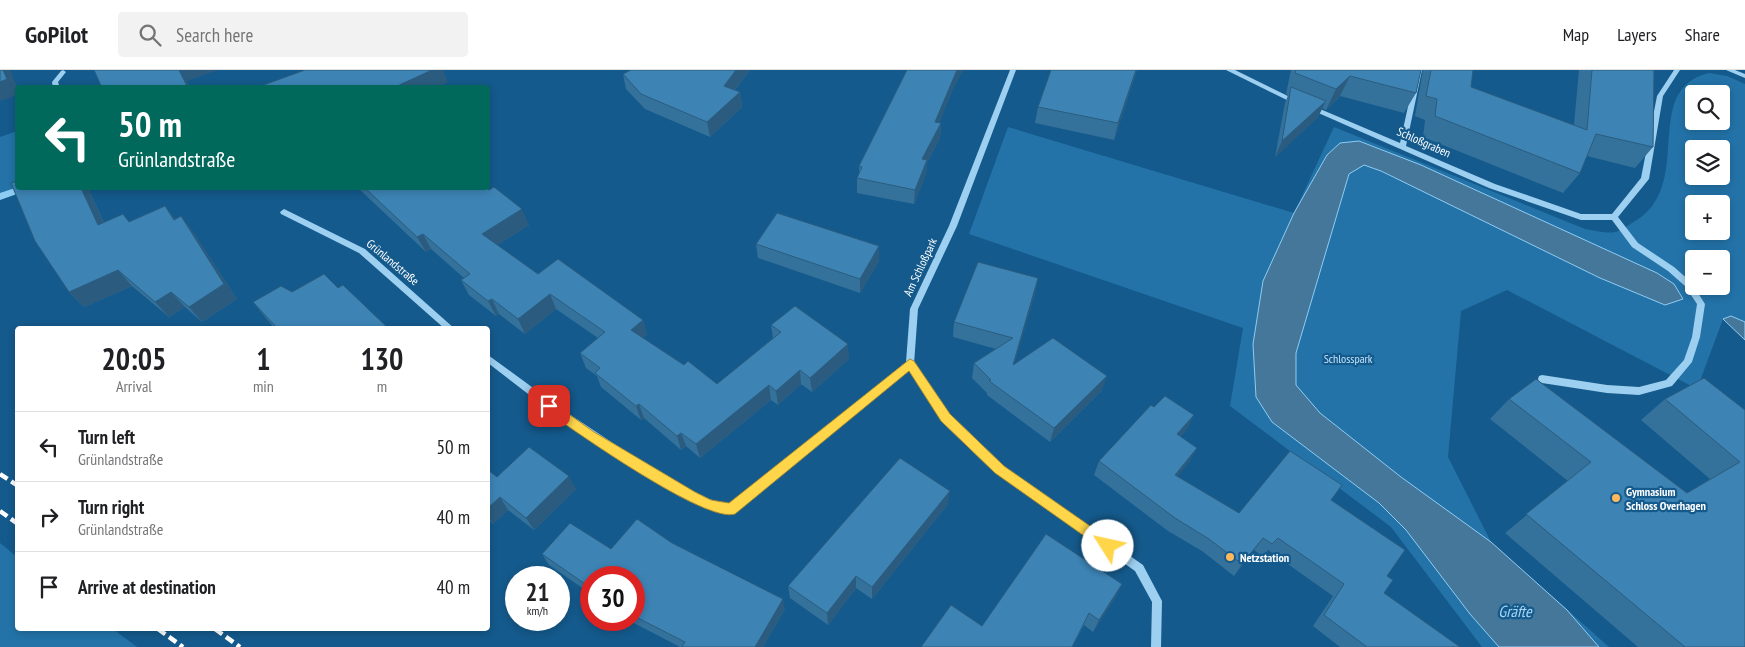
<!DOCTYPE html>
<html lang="en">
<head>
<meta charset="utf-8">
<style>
  body { margin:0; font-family:"PT Sans Narrow",sans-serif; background:#f2f2f2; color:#202124; height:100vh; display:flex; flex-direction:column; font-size:19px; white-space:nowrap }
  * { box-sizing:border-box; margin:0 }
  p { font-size:16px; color:#757577 }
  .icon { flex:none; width:28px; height:28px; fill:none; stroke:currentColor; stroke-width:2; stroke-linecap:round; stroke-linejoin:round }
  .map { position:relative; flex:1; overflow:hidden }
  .drawer { position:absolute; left:15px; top:256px; width:475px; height:305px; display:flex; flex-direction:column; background:#fff; border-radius:5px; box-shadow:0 2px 8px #0003 }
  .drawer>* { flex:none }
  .hud { position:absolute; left:15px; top:15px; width:475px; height:105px; border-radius:5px; box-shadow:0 2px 8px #0003; background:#00695c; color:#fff; overflow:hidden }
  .controls { position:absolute; left:1685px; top:15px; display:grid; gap:10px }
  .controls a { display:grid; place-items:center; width:45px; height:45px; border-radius:5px; background:#fff; box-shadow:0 2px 8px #0003; font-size:25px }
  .speed { position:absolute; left:505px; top:496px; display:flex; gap:10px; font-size:25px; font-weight:700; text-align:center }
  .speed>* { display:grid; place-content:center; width:65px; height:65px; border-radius:50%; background:#fff; box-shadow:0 2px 8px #0003; line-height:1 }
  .speed small { font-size:12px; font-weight:400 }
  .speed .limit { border:8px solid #d22; background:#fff; color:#111 }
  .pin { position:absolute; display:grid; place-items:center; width:42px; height:42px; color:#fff; margin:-21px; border-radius:10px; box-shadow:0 2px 8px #0006 }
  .me { position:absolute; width:55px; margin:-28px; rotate:305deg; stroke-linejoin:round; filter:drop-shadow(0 0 4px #0008) }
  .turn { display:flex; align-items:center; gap:18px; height:105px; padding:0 20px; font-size:22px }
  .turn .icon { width:65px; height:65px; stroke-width:2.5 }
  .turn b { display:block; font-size:35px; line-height:42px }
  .eta { display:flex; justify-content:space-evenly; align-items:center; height:85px; text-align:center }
  .eta b { font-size:30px; font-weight:600; line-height:35px }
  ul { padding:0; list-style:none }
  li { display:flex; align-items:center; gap:15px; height:70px; padding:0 20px; border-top:1px solid #e0e0e0 }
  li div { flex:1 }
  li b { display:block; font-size:19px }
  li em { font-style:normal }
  header { display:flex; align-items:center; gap:30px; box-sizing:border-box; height:70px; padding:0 25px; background:#fff; border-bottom:1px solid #e0e0e0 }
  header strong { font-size:24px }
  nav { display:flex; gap:28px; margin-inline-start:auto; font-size:18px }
  .search { width:350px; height:45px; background:#f2f2f2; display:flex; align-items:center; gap:12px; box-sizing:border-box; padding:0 18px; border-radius:5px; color:#757577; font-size:19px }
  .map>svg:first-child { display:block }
  .green { fill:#2373a9; fill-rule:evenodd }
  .water { fill:#45779b; stroke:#8fccf3 }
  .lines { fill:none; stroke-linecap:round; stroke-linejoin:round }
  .stream { fill:#8fccf3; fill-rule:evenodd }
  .minor { fill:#9dcff0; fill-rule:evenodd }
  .rail { stroke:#fff; stroke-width:4.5; stroke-dasharray:9 4.5; stroke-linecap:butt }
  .wall { fill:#34729c }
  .shaded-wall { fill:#2b5c7f }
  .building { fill:#3d84b5; stroke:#2b5c7f }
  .route { fill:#ffd54a; stroke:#a68a30 }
  .poi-dot { fill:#ffb85c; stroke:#145a8c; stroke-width:2 }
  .labels { text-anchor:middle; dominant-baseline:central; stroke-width:4.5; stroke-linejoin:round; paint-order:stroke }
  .street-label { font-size:12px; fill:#fff; stroke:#145a8c }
  .park-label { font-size:12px; fill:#c3e5fc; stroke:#145a8c }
  .poi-label { font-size:12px; font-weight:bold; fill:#fff; stroke:#145a8c; text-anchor:start }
  .near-water-label { font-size:16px; font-style:italic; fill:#a9d8f7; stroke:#145a8c }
</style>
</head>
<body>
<header>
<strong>GoPilot</strong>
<div class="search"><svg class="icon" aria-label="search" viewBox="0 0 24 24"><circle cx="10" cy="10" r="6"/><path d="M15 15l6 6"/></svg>Search here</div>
<nav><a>Map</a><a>Layers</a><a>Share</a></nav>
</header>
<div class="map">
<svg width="1745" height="577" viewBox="0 0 1745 577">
  <rect width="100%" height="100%" fill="#145a8c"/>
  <g class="green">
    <path d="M1709,3L1727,6L1745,14V252L1731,246L1723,249L1697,319L1507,220L1461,241L1448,387L1491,472L1609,577H1482L1391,457L1230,336L1243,258L969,164L1008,57L1294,143L1334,57L1585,159C1593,160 1607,164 1615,162C1621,161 1627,156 1632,153C1698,118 1638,20 1709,3ZM1694,24H1721V51H1694ZM1694,79H1721V106H1694ZM1694,134H1721V161H1694ZM1694,189H1721V216H1694Z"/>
    <polygon points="17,61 18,118 33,118 0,130 0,67"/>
    <polygon points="0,473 17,487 18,559 113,559 137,577 0,577"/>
  </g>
  <g class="water">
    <polygon points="1359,71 1421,95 1657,203 1674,214 1683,229 1665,235 1600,208 1381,101 1364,95 1349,104 1296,283 1296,315 1320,343 1401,407 1491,472 1567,540 1599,577 1499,577 1470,544 1406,460 1379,433 1272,352 1256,327 1253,274 1263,211 1294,143 1327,85 1340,73"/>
    <polygon points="1731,246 1745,252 1745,270 1723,249"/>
  </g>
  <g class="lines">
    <polygon class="stream" points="18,117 30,118 28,120 0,130 0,123"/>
    <g class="minor">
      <path d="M1010,0H1016L957,156L918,239L914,294L948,345L1002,396L1143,495L1162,531L1161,577H1151L1152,532L1135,501L996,402L942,351L909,300L734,443L731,444C695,434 663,415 631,395C581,364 534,329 488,293V285L566,342L625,381L688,419L709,429L730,435L906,292L910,239L949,156Z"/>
      <polygon points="1226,0 1235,0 1300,32 1299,34 1295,34"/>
      <polygon points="1416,0 1422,0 1406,76 1495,114 1581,144 1612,144 1641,108 1657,26 1674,0 1680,0 1663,26 1649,109 1618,147 1638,173 1674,197 1691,212 1705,234 1700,267 1692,292 1672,316 1639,325 1607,323 1542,313 1539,312 1538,309 1539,306 1542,305 1607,315 1639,317 1666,310 1684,290 1692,267 1697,234 1685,216 1668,201 1632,177 1612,150 1581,150 1489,118 1307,38 1311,36 1313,36 1400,73"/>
      <polygon points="1726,0 1735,0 1745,4 1745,8"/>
      <polygon points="61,1 63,0 66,2 58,12 60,18 53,18 52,12"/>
      <polygon points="284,139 365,179 455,259 445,259 359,183 281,144 280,142"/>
    </g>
    <g class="rail">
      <polyline points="0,404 18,416"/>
      <polyline points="0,441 18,454"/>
      <polyline points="158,559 183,577"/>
      <polyline points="215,559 240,577"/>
    </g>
  </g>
  <g class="wall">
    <polygon points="631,0 750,0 735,20 740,22 742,37 710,67 645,39 626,19 623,4"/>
    <polygon points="907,0 963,0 953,18 939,53 941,53 940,68 927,93 926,104 914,134 857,123 857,108 859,103 859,96"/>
    <polygon points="1137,0 1114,70 1035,53 1038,37"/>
    <polygon points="1291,0 1421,0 1416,23 1404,43 1340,26 1326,40 1322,38 1318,47 1275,87 1285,33 1288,25 1286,24"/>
    <polygon points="1423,0 1473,0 1471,17 1574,55 1579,0 1654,0 1653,77 1635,98 1587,86 1580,103 1563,123 1423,67 1425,50 1415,46"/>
    <polygon points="88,118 104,152 130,151 165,136 175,149 181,146 193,162 237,229 202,252 185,237 169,247 132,216 84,237 69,222"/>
    <polygon points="358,118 486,118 529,155 497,175 538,204 643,250 647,265 643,268 684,295 717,314 773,268 771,255 849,289 812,322 801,314 778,335 771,330 700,388 686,376 681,380 644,348 641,350 601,317 597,306 586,298 580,283 598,268 556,239 525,264 499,244 496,246 469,225 461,210 464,208 431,179 426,182"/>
    <polygon points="756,174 879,176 879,191 860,223 758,188"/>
    <polygon points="1038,208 1035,223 1014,294 1102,320 1050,372 987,325 987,323 972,308 974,293 996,279 953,267 954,252"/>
    <polygon points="338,218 389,259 275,259 265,247 253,232 292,222"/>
    <polygon points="1509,329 1687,423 1710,409 1641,350 1665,329 1745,340 1745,577 1638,577 1505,463 1568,411 1490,349"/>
    <polygon points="1154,337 1187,359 1181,366 1190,391 1177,406 1239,443 1331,430 1387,506 1384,523 1460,577 1340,577 1313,556 1333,526 1268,480 1263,487 1254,480 1234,506 1202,481 1168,461 1094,405 1099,391"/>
    <polygon points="488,400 497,407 576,419 534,460 508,440 493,454 488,449"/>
    <polygon points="948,434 872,529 856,518 828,555 790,528 788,516"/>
    <polygon points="672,473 785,539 763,577 680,577 628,550 634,550 634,508 591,508 591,524 549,495 542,484 611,479"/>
    <polygon points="1122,514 1116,526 1093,562 1084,555 1072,577 921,577 982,556"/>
  </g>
  <g class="shaded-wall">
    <polygon points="3,0 10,0 18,19 18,25 0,31 0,12"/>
    <polygon points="179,0 218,0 187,11 191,18 188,18"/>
    <polygon points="432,0 443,0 448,12 436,18 393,18"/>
    <polygon points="736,0 750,0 726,31 724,16"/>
    <polygon points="957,0 963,0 953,18 935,65 941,53 940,68 927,93 926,104 914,134 915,120 922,89 935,52"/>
    <polygon points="1136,0 1137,0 1114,70 1118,53"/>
    <polygon points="1350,6 1340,26 1326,40 1336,19"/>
    <polygon points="740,22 742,37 710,67 707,52"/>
    <polygon points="1326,31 1318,47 1275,87 1282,71"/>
    <polygon points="81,118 88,118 112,170 98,155"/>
    <polygon points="165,136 177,151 174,150"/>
    <polygon points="522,139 529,155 489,180 482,164"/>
    <polygon points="181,146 193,162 237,229 202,252 189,237"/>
    <polygon points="423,164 431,179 426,182 417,167"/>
    <polygon points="879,176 879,191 860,223 860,209"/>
    <polygon points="118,200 132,216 84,237 69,222"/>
    <polygon points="1038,208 1035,223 1010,310 1013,295"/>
    <polygon points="171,222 185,237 169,247 155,232"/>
    <polygon points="550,224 556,239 525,264 518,249"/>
    <polygon points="492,229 499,244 496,246 488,231"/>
    <polygon points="643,250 647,265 636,275 631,260"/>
    <polygon points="848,274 849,289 812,322 810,308"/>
    <polygon points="800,300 801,314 778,335 776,321"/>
    <polygon points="1107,306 1102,320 1050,372 1054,358"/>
    <polygon points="769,315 771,330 700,388 696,374"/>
    <polygon points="639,334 644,348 641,350 636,336"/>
    <polygon points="1194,345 1187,359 1170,378 1177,364"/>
    <polygon points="681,363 686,376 681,380 677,366"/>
    <polygon points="1197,378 1190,391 1168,418 1175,405"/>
    <polygon points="569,406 576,419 534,460 526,448"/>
    <polygon points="950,421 948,434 872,529 872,517"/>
    <polygon points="500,427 508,440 493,454 488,445 488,438"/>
    <polygon points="1263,468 1254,480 1234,506 1242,494"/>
    <polygon points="856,506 856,518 828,555 827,543"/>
    <polygon points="1122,514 1116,526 1093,562 1099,550"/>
    <polygon points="783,529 785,539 763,577 755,577"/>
  </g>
  <g class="building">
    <polygon points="0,0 3,0 7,9 0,12"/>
    <polygon points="94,0 179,0 188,18 122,18 121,16 116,18 102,18"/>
    <polygon points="305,0 432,0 393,18 258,17"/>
    <polygon points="631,0 736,0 724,16 740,22 707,52 641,24 623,4"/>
    <polygon points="907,0 957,0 935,52 941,53 922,89 927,90 915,120 857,108 862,97 859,96"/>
    <polygon points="1051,0 1136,0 1118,53 1038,37"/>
    <polygon points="1296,0 1421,0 1416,23 1350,6 1336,19 1295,3"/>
    <polygon points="1431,0 1473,0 1471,17 1587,60 1592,0 1654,0 1653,77 1596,64 1580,103 1435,46 1437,29 1426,26"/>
    <polygon points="1291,17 1326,31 1282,71"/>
    <polygon points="18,111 18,118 81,118 98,155 123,144 129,152 165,136 174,150 181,146 224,214 189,237 171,222 155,232 118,200 69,222 35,171 11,113"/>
    <polygon points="494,117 522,139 482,164 538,204 558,189 643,250 631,260 684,295 688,291 717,314 781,262 771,255 795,236 848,274 810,308 800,300 776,321 769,315 696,374 681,363 677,366 639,334 636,336 595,303 600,298 580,283 605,262 550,224 518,249 492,229 488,231 461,210 470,204 423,164 417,167 365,118 486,118 489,120"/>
    <polygon points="777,143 879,176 860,209 756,174"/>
    <polygon points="978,192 1038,208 1013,295 1053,268 1107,306 1054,358 989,311 991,310 974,293 1013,268 954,252"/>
    <polygon points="324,204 338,218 343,215 389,259 278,259 253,232 281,216 292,222"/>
    <polygon points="1704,308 1745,340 1745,577 1685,577 1526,444 1591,392 1509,329 1536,309 1687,423 1740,392 1665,329"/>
    <polygon points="1165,326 1194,345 1177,364 1197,378 1175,405 1239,443 1290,381 1342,415 1331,430 1405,480 1387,506 1393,510 1384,523 1460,577 1367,577 1324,545 1344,514 1278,468 1272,474 1263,468 1242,494 1209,469 1175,448 1099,391 1151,335 1154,337"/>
    <polygon points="529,377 569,406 526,448 500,427 488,438 488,400 497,407"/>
    <polygon points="900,388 950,421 872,517 856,506 827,543 788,516"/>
    <polygon points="637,449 672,473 783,529 755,577 682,577 685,572 634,546 634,508 591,508 591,518 542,484 570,453 611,479"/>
    <polygon points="1046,464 1122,514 1099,550 1089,543 1072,577 921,577 951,535 982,556"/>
  </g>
  <path class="route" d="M910,289L914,291L950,344L1004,396L1113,472L1115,476L1113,480L1108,482L1104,480L995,403L941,351L909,301L735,444C706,454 573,360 545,340L543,336L545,333H553L594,362L695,422L711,430L729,433Z"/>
  <g class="poi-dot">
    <circle cx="1616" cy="428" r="5"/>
    <circle cx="1230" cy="487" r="5"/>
  </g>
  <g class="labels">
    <g class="street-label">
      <text transform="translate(1424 72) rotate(24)">Schloßgraben</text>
      <text transform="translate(393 192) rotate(40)">Grünlandstraße</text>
      <text transform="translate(920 197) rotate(-65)">Am Schloßpark</text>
    </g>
    <g class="park-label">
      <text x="1348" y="288">Schlosspark</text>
    </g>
    <g class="poi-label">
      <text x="1626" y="421">Gymnasium<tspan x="1626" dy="14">Schloss Overhagen</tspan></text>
      <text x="1240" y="487">Netzstation</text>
    </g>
    <g class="near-water-label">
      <text x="1515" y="541">Gräfte</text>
    </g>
  </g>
</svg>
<div class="controls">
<a><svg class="icon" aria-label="search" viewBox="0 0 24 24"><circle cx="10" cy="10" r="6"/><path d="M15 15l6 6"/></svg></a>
<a><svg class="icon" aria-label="layers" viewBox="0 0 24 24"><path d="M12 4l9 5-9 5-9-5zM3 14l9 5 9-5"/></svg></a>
<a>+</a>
<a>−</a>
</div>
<div class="speed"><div>21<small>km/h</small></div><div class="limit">30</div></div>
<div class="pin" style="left:549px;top:336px;background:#d93025"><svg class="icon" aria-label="arrive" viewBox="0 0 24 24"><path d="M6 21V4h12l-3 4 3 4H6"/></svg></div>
<svg class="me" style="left:1108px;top:476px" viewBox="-20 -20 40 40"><circle r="19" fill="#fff"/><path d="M0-13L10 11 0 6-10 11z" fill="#ffd54a"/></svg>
<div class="hud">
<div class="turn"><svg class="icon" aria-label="left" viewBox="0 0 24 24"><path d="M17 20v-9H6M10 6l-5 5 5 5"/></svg><div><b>50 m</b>Grünlandstraße</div></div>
</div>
<section class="drawer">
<div class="eta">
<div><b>20:05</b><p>Arrival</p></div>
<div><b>1</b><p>min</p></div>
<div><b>130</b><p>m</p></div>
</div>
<ul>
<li><svg class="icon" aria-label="left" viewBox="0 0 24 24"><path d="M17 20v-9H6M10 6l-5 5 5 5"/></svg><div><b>Turn left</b><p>Grünlandstraße</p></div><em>50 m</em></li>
<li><svg class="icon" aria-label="right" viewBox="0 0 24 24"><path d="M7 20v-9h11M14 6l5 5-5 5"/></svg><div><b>Turn right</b><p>Grünlandstraße</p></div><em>40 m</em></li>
<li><svg class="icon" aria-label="arrive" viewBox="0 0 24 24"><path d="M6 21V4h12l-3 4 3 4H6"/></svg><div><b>Arrive at destination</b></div><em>40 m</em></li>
</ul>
</section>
</div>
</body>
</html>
